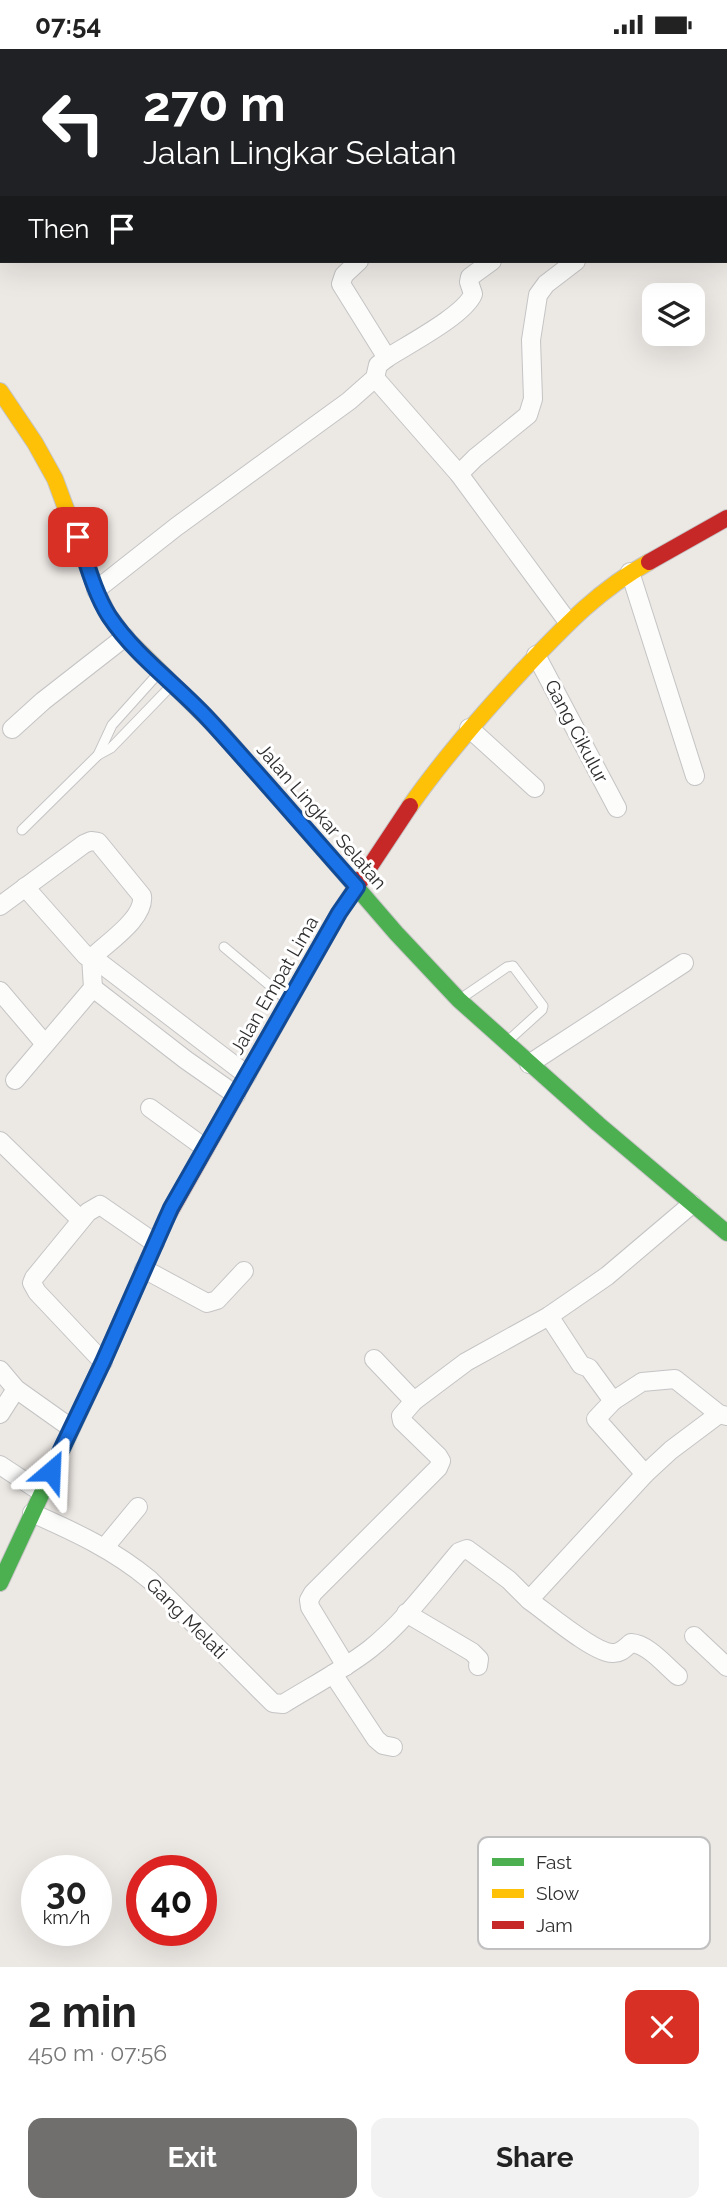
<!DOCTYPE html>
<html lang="en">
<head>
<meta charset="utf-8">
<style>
  body { margin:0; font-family:Raleway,sans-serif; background:#f2f2f2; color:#222; height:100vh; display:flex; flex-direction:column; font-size:26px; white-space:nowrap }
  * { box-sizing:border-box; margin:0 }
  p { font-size:23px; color:#767676 }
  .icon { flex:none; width:38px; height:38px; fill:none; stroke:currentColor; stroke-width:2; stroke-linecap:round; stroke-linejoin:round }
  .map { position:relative; height:1918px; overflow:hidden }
  .panel { display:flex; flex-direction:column; background:#fff; flex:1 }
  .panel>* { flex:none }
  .banner { position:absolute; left:0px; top:0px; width:728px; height:214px; box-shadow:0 7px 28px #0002; background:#202124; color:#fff; overflow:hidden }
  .buttons { position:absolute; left:642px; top:234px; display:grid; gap:14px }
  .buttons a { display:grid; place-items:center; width:63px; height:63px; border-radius:14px; background:#fff; box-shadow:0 7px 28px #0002; font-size:35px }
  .speed { position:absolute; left:21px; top:1806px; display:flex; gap:14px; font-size:35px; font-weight:700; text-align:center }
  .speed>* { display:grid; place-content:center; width:91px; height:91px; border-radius:50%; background:#fff; box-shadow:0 7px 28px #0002; line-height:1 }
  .speed small { font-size:18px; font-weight:400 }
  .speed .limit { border:10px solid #d22; background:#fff; color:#111 }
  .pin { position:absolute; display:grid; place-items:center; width:60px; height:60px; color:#fff; margin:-30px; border-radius:14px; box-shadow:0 4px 10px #0006 }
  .me { position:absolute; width:77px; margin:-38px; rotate:26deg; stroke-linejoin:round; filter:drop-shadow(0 0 5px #0008) }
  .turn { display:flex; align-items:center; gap:24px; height:147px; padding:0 28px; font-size:32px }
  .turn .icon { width:91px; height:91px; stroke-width:2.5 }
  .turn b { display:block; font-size:49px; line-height:60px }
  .then { display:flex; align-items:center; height:66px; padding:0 28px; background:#0003; gap:14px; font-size:26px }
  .round { display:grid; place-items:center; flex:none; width:74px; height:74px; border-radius:14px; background:#f2f2f2 }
  .head { display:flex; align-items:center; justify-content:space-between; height:119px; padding:0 28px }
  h1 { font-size:42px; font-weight:700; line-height:52px }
  .button { display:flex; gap:14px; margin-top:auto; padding:14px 28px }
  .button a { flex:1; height:80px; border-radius:14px; background:#706f6e; color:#fff; font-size:28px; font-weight:700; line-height:80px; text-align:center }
  .button a+a { background:#f2f2f2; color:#222 }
  .status { display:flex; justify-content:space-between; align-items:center; height:49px; padding:0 35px; background:#fff; direction:ltr }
  .status svg { height:19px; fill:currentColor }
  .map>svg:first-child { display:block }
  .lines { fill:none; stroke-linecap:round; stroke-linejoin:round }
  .lane-casing { stroke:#c5c4c5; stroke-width:11 }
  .street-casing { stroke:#c5c4c5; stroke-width:20 }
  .fast-casing { stroke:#c5c4c5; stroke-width:18 }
  .slow-casing { stroke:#c5c4c5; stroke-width:18 }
  .jam-casing { stroke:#c5c4c5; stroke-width:18 }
  .lane { stroke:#fcfcfb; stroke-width:9 }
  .street { stroke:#fcfcfb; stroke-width:18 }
  .fast { stroke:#4caf50; stroke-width:16 }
  .slow { stroke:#ffc107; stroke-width:16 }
  .jam { stroke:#c62828; stroke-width:16 }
  .route-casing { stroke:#114b97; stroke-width:18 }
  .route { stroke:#1a73e8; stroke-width:12 }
  .labels { text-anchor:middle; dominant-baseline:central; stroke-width:6; stroke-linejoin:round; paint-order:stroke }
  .street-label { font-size:19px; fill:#2e2e2e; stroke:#fff }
  .key { fill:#fff; stroke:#c0c0c0; stroke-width:2 }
  .key-label { font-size:19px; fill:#2e2e2e }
</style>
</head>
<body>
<div class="status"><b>07:54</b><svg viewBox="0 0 49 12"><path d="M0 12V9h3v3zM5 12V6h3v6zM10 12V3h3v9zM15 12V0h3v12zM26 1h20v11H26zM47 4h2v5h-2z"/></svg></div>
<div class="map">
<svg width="727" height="1918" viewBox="0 0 727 1918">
  <rect width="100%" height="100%" fill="#ece8e4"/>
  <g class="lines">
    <g class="lane-casing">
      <g id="lane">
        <polyline points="0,179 2,177"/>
        <polyline points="726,188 727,189"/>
        <polyline points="98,706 112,676 156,627"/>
        <polyline points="22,781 98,706 111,699 169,639"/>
        <polyline points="224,898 285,949"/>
        <polyline points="466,946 507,918 513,917 543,957 542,961 510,990"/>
      </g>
    </g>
    <g class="street-casing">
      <g id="street">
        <polyline points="279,0 280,2"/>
        <polyline points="304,2 306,0"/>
        <path d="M387,309C407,296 465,266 473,245L469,233L470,228L492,212"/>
        <polyline points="375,329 459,425 568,573"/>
        <polyline points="459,425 475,409 528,366 533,350 531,291 538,246 546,235 576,212"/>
        <polyline points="630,523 695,727"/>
        <polyline points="96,541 176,478 349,352 375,329 378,316 387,309 341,235 344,226 359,212"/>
        <polyline points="536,606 617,759"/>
        <polyline points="469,679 535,739"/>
        <polyline points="12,680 43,652 125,588"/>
        <polyline points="25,838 86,907 91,907 247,1026"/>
        <path d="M0,857L84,795L91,792L98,793L142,847C145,868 111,891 96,905L91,907"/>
        <polyline points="93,939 186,1011 236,1046"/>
        <polyline points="0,942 45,995"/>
        <polyline points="529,1015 684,914"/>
        <polyline points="15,1031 93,939 91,907"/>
        <polyline points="150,1059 205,1099"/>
        <polyline points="0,1092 81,1171"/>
        <polyline points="144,1220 207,1254 217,1251 244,1222"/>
        <polyline points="549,1267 581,1316 589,1319 613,1352 642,1333 675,1330 719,1365 727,1367"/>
        <polyline points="374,1310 414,1352"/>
        <polyline points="103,1313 37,1243 32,1234 34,1229 88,1163 100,1156 155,1194"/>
        <polyline points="0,1321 16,1340 71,1379"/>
        <polyline points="613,1352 596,1370 645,1425"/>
        <polyline points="0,1365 16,1340"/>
        <polyline points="0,1416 41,1443"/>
        <path d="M32,1464C75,1483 114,1501 150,1531L273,1654L283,1655C312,1637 343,1621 370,1600C404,1573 431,1536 459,1503L467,1500L509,1531L529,1551L645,1425L671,1401L719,1365"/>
        <polyline points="105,1498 138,1458"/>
        <path d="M529,1551C546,1563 594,1604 612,1604C620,1605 625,1599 631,1594C648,1595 665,1616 678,1627"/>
        <polyline points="406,1564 472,1603 479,1610 478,1617"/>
        <polyline points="694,1587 727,1618"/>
        <polyline points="346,1617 310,1558 309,1551 313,1544 438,1419 441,1412 438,1407 402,1372 401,1367 414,1352 466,1313 549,1267 607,1227 692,1155"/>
        <polyline points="333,1625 376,1690 383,1696 393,1698"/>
      </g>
    </g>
    <g class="fast-casing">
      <g id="fast">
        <polyline points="320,796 396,884 459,951 598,1075 727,1184"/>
        <polyline points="0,1534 103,1313 166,1170"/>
      </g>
    </g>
    <g class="slow-casing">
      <g id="slow">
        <polyline points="0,342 35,394 55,430 96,541 108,565 125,588 220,682 320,796"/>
        <path d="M410,757C445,707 482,665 523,621C563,579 598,541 649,513"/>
      </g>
    </g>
    <g class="jam-casing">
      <g id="jam">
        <polyline points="649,513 727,469"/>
        <polyline points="166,1170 339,864 410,757"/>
      </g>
    </g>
    <use href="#lane" class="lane"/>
    <use href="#street" class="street"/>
    <use href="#fast" class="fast"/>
    <use href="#slow" class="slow"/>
    <use href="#jam" class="jam"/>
  </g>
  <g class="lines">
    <g class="route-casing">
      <path id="route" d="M51,1422L103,1313L171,1159L339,864L357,838C308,783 261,728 212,674C179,637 137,609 109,567C94,543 87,514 78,488"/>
    </g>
    <use href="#route" class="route"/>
  </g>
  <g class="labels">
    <g class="street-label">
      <text transform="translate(577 682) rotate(62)">Gang Cikulur</text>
      <text transform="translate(322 767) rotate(49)">Jalan Lingkar Selatan</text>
      <text transform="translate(274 936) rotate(-60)">Jalan Empat Lima</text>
      <text transform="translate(187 1569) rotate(45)">Gang Melati</text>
    </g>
  </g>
  <rect x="478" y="1788" width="232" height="112" rx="10" class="key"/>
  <rect x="492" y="1809" width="32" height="8" fill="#4caf50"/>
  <rect x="492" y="1840" width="32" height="9" fill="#ffc107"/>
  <rect x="492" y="1872" width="32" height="8" fill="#c62828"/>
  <g class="key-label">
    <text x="536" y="1820">Fast</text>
    <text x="536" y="1851">Slow</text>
    <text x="536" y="1883">Jam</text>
  </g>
</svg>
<div class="buttons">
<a><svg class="icon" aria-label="layers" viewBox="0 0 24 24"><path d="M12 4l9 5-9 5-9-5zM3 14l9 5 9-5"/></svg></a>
</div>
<div class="speed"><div>30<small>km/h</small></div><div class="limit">40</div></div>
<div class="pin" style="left:78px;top:488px;background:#d93025"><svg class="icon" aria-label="arrive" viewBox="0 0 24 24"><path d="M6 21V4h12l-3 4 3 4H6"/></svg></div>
<svg class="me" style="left:51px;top:1422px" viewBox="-20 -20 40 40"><path d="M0-17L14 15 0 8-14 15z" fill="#1a73e8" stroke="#fff" stroke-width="4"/></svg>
<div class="banner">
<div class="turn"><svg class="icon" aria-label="left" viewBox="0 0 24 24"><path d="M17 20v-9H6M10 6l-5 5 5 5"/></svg><div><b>270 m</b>Jalan Lingkar Selatan</div></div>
<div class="then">Then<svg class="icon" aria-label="arrive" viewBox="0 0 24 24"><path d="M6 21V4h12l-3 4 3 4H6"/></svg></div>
</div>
</div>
<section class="panel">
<div class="head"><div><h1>2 min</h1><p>450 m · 07:56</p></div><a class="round" style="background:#d93025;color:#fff"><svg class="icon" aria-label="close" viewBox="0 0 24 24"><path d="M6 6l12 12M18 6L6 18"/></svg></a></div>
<div class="button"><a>Exit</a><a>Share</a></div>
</section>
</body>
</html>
